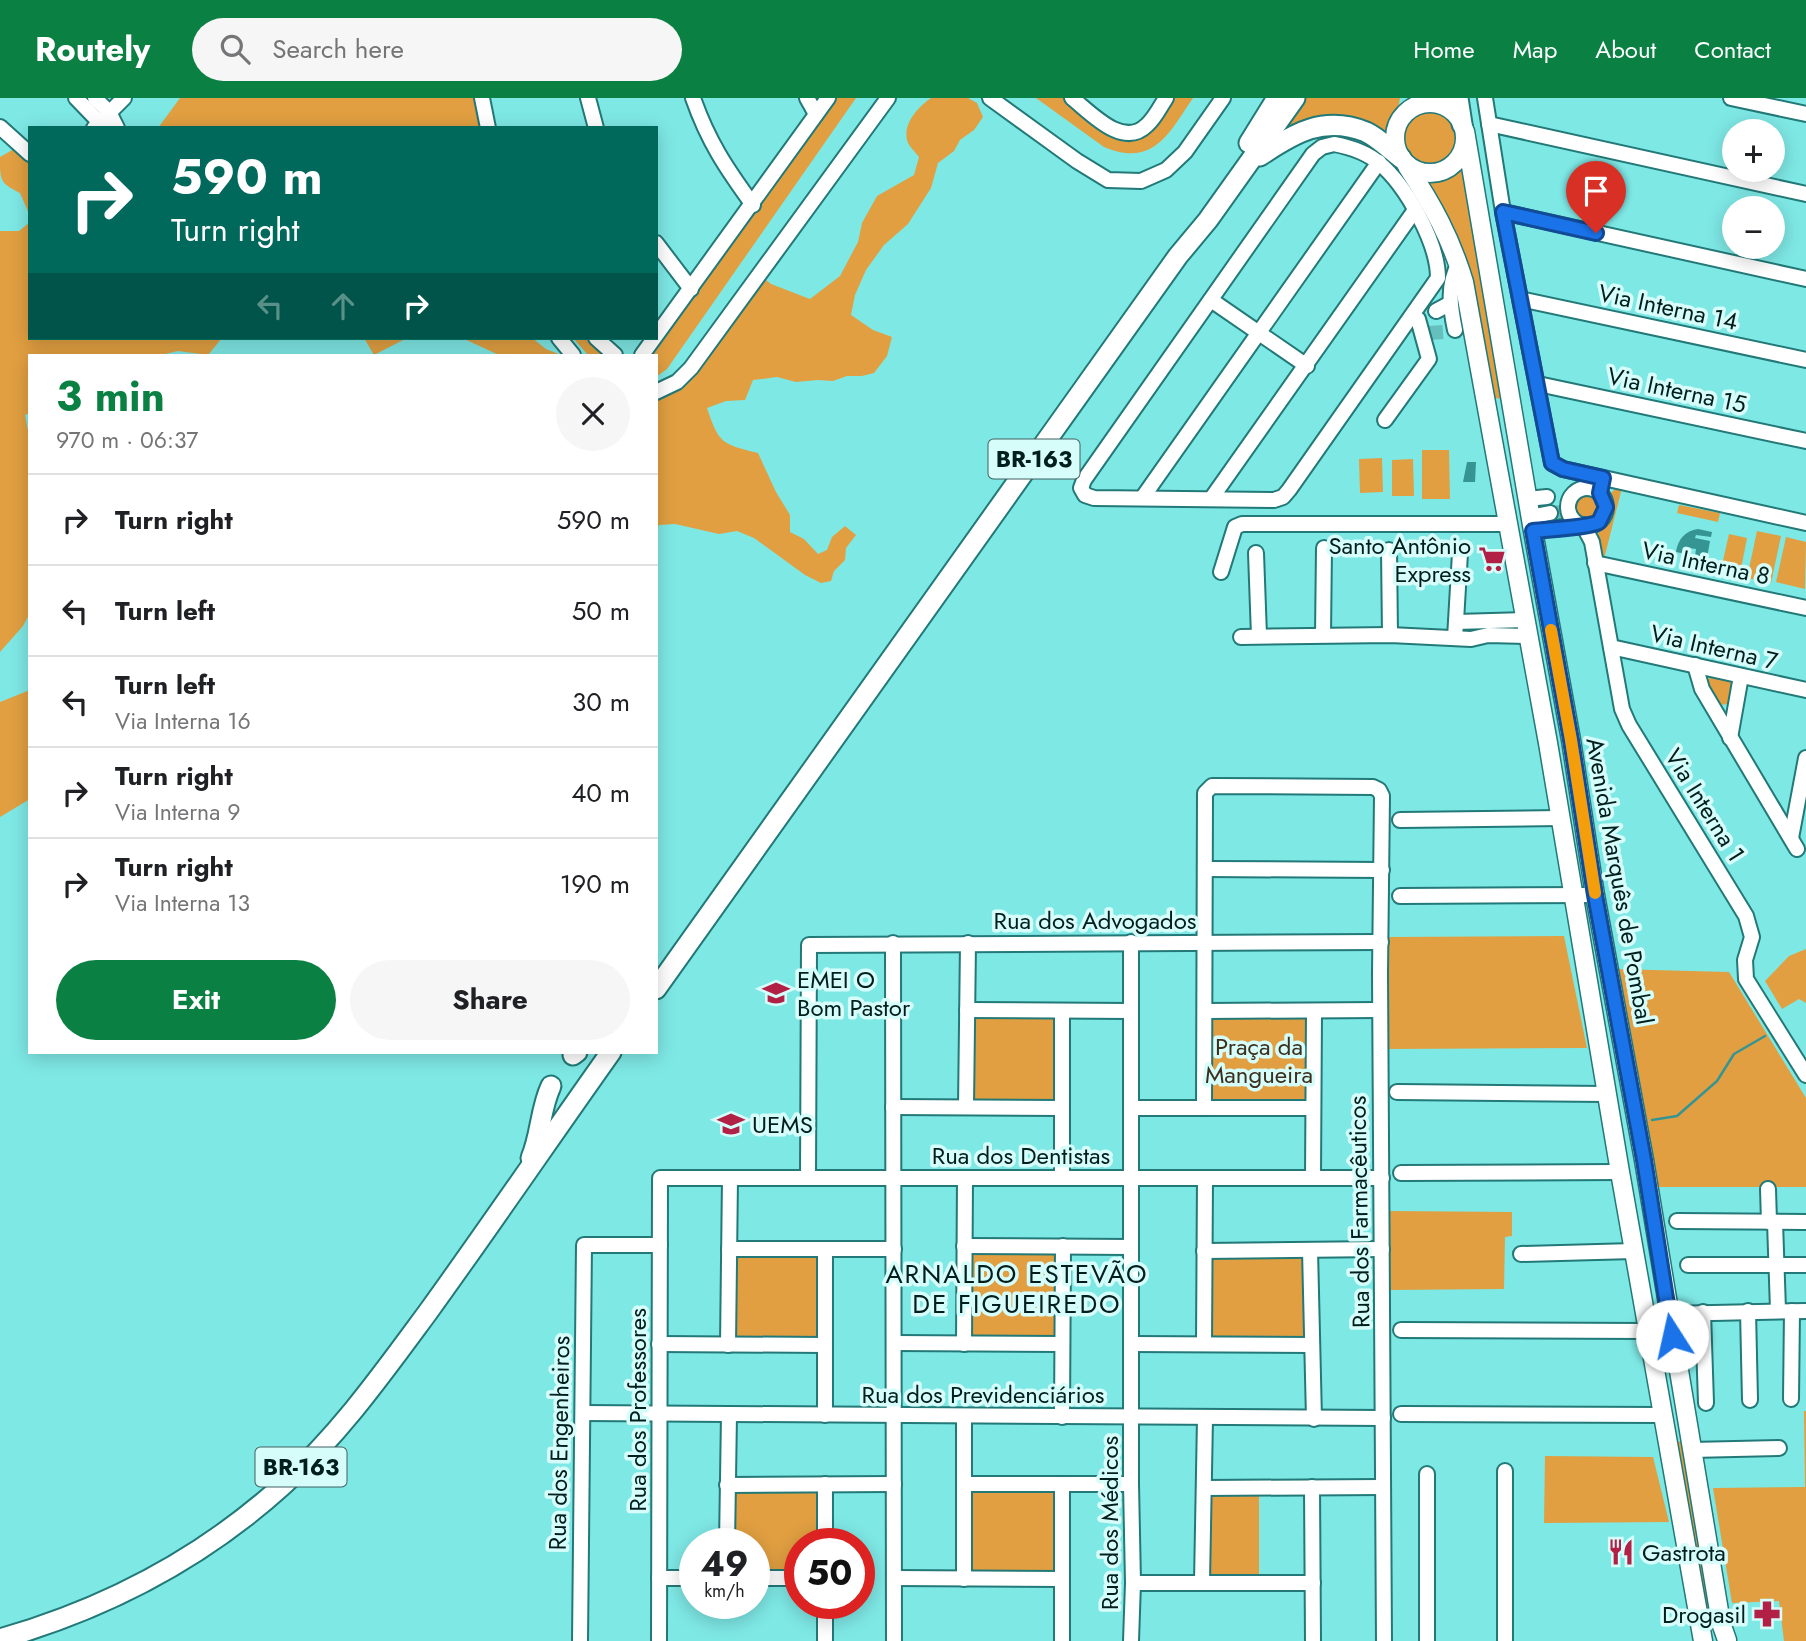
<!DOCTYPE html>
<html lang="en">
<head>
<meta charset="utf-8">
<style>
  body { margin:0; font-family:Jost,sans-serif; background:#f6f6f6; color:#202124; height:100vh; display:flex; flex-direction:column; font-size:26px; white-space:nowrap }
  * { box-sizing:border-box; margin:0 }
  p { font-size:23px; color:#757577 }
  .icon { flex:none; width:38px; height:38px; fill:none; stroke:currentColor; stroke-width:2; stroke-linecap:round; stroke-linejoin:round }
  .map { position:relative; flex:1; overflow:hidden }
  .side { position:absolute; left:28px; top:256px; width:630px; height:700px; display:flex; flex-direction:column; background:#fff; border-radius:0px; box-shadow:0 4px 18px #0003 }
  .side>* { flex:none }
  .hud { position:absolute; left:28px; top:28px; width:630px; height:214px; border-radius:0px; box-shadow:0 4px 18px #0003; background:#00695c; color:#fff; overflow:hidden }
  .buttons { position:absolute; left:1722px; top:21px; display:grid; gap:14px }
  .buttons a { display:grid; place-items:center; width:63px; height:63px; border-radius:50%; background:#fff; box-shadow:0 4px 18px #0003; font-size:35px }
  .speed { position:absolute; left:679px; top:1430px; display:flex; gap:14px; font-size:35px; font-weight:700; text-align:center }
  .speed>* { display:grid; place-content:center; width:91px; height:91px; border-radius:50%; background:#fff; box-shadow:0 4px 18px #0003; line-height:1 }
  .speed small { font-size:18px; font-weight:400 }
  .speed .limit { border:10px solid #d22; background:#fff; color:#111 }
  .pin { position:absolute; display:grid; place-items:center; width:60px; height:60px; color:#fff; margin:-72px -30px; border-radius:50% 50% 50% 0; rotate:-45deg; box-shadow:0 0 7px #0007 }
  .pin .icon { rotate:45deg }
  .me { position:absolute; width:77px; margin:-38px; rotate:350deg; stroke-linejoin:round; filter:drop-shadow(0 0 5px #0008) }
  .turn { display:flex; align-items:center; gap:24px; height:147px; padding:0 28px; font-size:32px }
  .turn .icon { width:91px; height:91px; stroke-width:2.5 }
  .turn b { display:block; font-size:49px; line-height:60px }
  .lanes { display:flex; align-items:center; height:66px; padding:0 28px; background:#0003; justify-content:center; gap:35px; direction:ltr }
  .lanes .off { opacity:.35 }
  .round { display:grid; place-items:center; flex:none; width:74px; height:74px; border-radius:37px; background:#f6f6f6 }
  .overview { display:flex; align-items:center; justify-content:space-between; height:119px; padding:0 28px }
  h1 { font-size:42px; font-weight:700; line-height:52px; color:#0b8043 }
  .button { display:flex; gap:14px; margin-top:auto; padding:14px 28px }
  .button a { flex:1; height:80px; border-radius:42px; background:#0b8043; color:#fff; font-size:28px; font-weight:700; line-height:80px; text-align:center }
  .button a+a { background:#f6f6f6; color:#202124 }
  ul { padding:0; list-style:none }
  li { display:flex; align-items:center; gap:21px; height:91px; padding:0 28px; border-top:2px solid #e0e0e0 }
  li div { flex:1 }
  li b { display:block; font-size:26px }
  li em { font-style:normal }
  header { display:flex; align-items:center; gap:42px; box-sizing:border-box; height:98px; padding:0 35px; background:#0b8043; color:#fff }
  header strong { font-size:33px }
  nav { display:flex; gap:38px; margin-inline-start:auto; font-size:24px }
  .search { width:490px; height:63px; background:#f6f6f6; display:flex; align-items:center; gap:18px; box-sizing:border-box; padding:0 24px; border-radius:38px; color:#757577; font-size:26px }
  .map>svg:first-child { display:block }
  .green { fill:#e19f41 }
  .water { fill:#359593 }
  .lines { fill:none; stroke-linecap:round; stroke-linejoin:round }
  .stream { stroke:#359593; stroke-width:2.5 }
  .minor-tunnel { stroke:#65c0bd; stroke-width:14; stroke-dasharray:14 7; stroke-linecap:butt }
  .minor-casing { stroke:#227977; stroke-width:18 }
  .major-casing { stroke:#227977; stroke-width:21 }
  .highway-casing { stroke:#227977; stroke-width:23 }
  .minor { stroke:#fff; stroke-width:14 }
  .major { stroke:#fff; stroke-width:18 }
  .highway { stroke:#fff; stroke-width:19 }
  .route-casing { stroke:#114b97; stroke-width:18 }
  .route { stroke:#1a73e8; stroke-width:12 }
  .slow { stroke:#f59e0b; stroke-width:12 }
  .labels { text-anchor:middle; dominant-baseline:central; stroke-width:7; stroke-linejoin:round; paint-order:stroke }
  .shield { fill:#d7fdfb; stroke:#406160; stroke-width:2 }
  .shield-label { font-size:23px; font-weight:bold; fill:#001e1d }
  .street-label { font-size:24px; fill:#001e1d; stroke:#d7fdfb }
  .poi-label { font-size:24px; fill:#001e1d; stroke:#d7fdfb; text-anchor:start }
  .park-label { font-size:24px; fill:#3d2f1d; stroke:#d7fdfb }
  .neighbourhood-label { font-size:26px; letter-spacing:2px; fill:#001e1d; stroke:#d7fdfb }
</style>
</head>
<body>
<header>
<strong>Routely</strong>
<div class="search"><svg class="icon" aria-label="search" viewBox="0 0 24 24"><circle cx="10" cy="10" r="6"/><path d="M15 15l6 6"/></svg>Search here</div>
<nav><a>Home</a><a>Map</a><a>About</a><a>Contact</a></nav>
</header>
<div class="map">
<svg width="1806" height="1543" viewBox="0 0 1806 1543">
  <rect width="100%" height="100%" fill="#7ee8e5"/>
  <g class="green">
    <polygon points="180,0 476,0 482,30 158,30"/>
    <polygon points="835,0 856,0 667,271 656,279 656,257 653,257"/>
    <path d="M931,0H968L977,5L983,19L974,32L960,42L954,53L938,65L931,90L908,126L884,147L866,172L855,197L851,217L873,232L892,239L887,258L874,275L862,278H847L833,283L818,282L796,284L777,279L753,282L745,302L726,303L707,310C719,346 722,346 758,355L776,394L790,417V434L804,441L818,456L827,452L832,439L845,428L856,437L846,450L845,462L834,473L831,483L821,485L805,477L754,440L737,433L719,436L675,426L659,427L656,435V296L663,294L761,178L771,186L810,201L840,178L858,144L862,125L877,98L914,77L919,59C916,55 910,49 908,45C901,27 918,9 931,0Z"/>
    <path d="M1036,0H1064L1117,39L1154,29L1174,0H1193C1169,35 1154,70 1104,49Z"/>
    <path d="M1305,0H1400C1399,13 1390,24 1389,41L1380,35L1281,34Z"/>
    <circle cx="1431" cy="38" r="28"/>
    <path d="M14,51L30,66V118L20,95C0,85 0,83 0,59Z"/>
    <path d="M1464,59L1507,301L1492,300L1468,168L1448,119L1421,79C1440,82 1454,75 1464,59Z"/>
    <polygon points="30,124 30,240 222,240 208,257 178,253 161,257 30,257 30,315 25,317 30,343 30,515 23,528 0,554 0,133 19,133"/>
    <polygon points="364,240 407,240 374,257"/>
    <polygon points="462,240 532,240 546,251 561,257 499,257"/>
    <polygon points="573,240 590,240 604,257 588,257"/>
    <polygon points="1422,352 1449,352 1450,401 1422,401"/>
    <polygon points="1382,360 1383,394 1360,395 1359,361"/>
    <polygon points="1413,361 1414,398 1392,398 1392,362"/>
    <polygon points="1616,390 1622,390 1604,461 1599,454 1597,437 1611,417 1609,397"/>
    <circle cx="1587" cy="409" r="15"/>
    <polygon points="1679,407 1720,415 1718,424 1677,415"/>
    <polygon points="1757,433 1781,438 1771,485 1747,480"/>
    <polygon points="1729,436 1747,440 1741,471 1722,467"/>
    <polygon points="1786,439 1806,444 1805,491 1776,484"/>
    <polygon points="1714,577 1732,582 1734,585 1731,603 1728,606 1719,607 1706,588 1707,582"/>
    <polygon points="30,592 30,701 0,719 0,604"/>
    <polygon points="1564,838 1587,950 1389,951 1388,839"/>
    <polygon points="1806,851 1806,905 1799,901 1782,911 1765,883 1789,858"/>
    <polygon points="1615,871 1729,874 1806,1000 1806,1089 1652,1089"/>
    <rect x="971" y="917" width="86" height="88"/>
    <polygon points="1210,918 1309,918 1308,1005 1210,1005"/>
    <polygon points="1390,1113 1512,1114 1512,1138 1505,1139 1504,1191 1389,1192"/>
    <polygon points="969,1152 1059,1152 1057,1241 969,1241"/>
    <polygon points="1306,1157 1307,1241 1210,1240 1210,1158"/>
    <polygon points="736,1158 818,1158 818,1240 735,1240"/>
    <polygon points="1804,1313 1806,1313 1806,1543 1784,1543 1779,1503 1732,1505 1713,1390 1805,1389"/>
    <polygon points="1686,1342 1715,1517 1704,1519 1673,1345"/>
    <polygon points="1545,1358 1653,1359 1669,1424 1544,1425"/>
    <polygon points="820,1391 820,1445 800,1446 800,1475 754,1475 754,1446 732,1446 733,1392"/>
    <rect x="970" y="1392" width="86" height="83"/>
    <polygon points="1259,1394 1259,1479 1209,1480 1210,1395"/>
  </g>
  <g class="water">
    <polygon points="1467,364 1476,364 1475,384 1463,384"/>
    <path d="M1698,431L1712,434L1711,439L1696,437L1695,440L1710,443L1707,460L1695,458L1696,451L1688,450L1686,456L1676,454C1678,441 1685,433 1698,431Z"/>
  </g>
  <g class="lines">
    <polyline class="stream" points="1652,1022 1677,1018 1717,983 1734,956 1765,938"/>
    <g class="minor-tunnel">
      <polyline points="1429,235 1443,234"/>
      <polyline points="1550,415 1561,414"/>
    </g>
    <g class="minor-casing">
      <g id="minor">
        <polyline points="76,0 104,29"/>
        <polyline points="95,0 109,14 117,30"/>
        <polyline points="482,0 488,30"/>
        <polyline points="588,0 596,30"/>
        <path d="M693,0C708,43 726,70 753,107"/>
        <polyline points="807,0 816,16"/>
        <polyline points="990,0 1077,63 1108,82 1141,83 1166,72 1185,54 1223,0"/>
        <path d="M1072,0C1091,15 1123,51 1147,27C1155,20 1160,9 1166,0"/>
        <polyline points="1485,0 1503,114 1552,365 1563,371 1806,425"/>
        <polyline points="1731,0 1806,16"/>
        <polyline points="1489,26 1806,96"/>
        <polyline points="0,29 30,56"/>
        <polyline points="94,30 124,0"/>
        <path d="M1334,46C1350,49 1366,54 1379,65C1406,87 1438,145 1438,180L1289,392L1283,399L1274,402L1094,400L1085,397L1081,390L1084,382L1313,56L1322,49Z"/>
        <polyline points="1503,114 1806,181"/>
        <polyline points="656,145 691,191"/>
        <polyline points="1520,201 1806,262"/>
        <polyline points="1211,202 1307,268"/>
        <polyline points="1436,213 1449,206"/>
        <path d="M1455,232C1450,208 1447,187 1459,165"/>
        <polyline points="559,240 573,257"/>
        <polyline points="596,240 615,257"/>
        <polyline points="642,257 828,0"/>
        <polyline points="1538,286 1806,343"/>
        <polyline points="656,294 677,284 691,270 888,0"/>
        <polyline points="1385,322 1429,261 1418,221"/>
        <circle cx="1587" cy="409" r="19"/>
        <polyline points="1143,399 1379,64"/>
        <polyline points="1211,401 1415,112"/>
        <polyline points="1527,401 1547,399"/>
        <polyline points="1530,419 1550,415"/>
        <polyline points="1583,427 1592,444 1622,611 1629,627 1746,818 1752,839 1745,862 1746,881 1806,977"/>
        <polyline points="1533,433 1580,427"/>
        <polyline points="1389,452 1390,537"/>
        <polyline points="1256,455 1259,538"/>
        <polyline points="1595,465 1806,510"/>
        <polyline points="1221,474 1235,429 1242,426 1509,426"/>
        <polyline points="1456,524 1526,522"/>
        <polyline points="1323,537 1324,450"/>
        <polyline points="1241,539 1390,537 1471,541 1488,537 1529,538"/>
        <polyline points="1455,540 1460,455"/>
        <polyline points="1611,549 1806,592"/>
        <polyline points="1695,567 1702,591 1797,751"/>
        <polyline points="1730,640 1741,578"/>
        <polyline points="1400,722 1560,720"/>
        <polyline points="1791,740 1806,660"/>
        <polyline points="1206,771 1382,772"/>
        <polyline points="1400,798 1595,797"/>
        <polyline points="1131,844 1131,1386 1133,1485 1131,1543"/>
        <polyline points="893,845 894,1543"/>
        <polyline points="967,912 1131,913"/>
        <polyline points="1062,913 1062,1080"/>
        <polyline points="1205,913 1380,912"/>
        <polyline points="1397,994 1606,996"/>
        <polyline points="893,1009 1062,1010"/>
        <polyline points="966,1009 968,845"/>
        <polyline points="1131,1010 1313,1010"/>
        <polyline points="1204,1010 1205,695 1212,688 1373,689 1379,692 1382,698 1380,875 1384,1543"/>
        <polyline points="1401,1075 1620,1074"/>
        <polyline points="808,1080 809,847 1381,844"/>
        <polyline points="1313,1080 1314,913"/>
        <polyline points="1768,1091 1769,1124"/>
        <polyline points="1677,1123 1806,1124"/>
        <polyline points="1775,1124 1778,1212"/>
        <polyline points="964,1148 1131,1149"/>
        <polyline points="729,1151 894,1151"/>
        <polyline points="825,1151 825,1317"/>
        <polyline points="1310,1152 1314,1321"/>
        <polyline points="1204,1153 1382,1151"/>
        <polyline points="1521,1156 1634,1153"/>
        <polyline points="1688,1167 1806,1167"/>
        <polyline points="1748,1213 1750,1302"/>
        <polyline points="1703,1214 1706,1305"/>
        <polyline points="1668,1216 1806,1213"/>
        <polyline points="1401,1232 1648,1233"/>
        <polyline points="894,1245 1062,1246"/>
        <polyline points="659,1246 825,1247"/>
        <polyline points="964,1246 965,1080"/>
        <polyline points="1131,1246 1311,1247"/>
        <polyline points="1204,1246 1205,1080"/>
        <polyline points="728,1247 730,1080"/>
        <polyline points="1791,1301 1792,1213"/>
        <polyline points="583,1315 1383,1320"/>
        <polyline points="1401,1316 1663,1317"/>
        <polyline points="1062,1319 1063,1148"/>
        <polyline points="1691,1352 1779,1350"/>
        <polyline points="1505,1373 1505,1543"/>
        <polyline points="1427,1376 1427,1543"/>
        <polyline points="825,1386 825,1446"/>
        <polyline points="964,1386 1131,1386"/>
        <polyline points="1062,1386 1062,1543"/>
        <polyline points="727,1387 894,1386"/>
        <polyline points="1312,1389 1313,1543"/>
        <polyline points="1204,1390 1382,1389"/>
        <polyline points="727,1446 729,1316"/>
        <polyline points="659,1480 695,1480"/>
        <polyline points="754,1480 800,1480"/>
        <polyline points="894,1480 1062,1481"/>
        <polyline points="964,1481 964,1318"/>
        <polyline points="1202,1484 1205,1320"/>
        <polyline points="1133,1485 1313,1485"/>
        <polyline points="580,1543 584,1147 660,1147"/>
        <polyline points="659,1543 660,1080 1382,1080"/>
        <polyline points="825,1543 825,1505"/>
      </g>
    </g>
    <g class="major-casing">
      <g id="major">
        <circle cx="1430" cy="40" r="35"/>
        <polyline points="1465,33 1533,433 1571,642 1595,797 1644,1062 1721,1525 1727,1542"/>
        <path d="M1407,68C1433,108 1450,138 1464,184L1548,645L1620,1074L1703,1543"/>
      </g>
    </g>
    <g class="highway-casing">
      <g id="highway">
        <polyline points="1458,0 1462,26"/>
        <polyline points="1249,45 1277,0"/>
        <path d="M1260,58C1294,35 1324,17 1366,34C1379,40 1390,52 1401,60"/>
        <polyline points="656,891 1178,158 1208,122 1295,0"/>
        <polyline points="573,957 577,954"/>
        <path d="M531,1060C541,1037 540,1011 551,988"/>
        <path d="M0,1541C105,1511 200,1462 282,1388C339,1337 383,1275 428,1214C490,1128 550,1040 611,954"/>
      </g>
    </g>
    <use href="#minor" class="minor"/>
    <use href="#major" class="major"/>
    <use href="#highway" class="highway"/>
  </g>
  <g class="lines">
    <g class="route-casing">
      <path id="route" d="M1596,135L1503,114L1552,365L1563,371L1603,380L1600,395L1606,409L1599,424C1587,430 1549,431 1533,433L1571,642L1595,797L1644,1062L1672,1238"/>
    </g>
    <use href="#route" class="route"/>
    <polyline class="slow" points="1551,532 1571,642 1595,795"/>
  </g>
  <defs>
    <g id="supermarket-bare" transform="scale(2.1)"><path d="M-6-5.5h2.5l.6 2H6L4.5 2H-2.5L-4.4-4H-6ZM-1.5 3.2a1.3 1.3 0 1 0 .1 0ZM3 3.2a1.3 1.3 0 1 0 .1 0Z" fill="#b22046" stroke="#d7fdfb" stroke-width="2.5" paint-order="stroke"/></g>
    <g id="school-bare" transform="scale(2.1)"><path d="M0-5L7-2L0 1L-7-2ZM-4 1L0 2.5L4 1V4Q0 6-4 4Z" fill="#b22046" stroke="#d7fdfb" stroke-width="2.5" paint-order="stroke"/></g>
    <g id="university-bare" transform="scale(2.1)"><path d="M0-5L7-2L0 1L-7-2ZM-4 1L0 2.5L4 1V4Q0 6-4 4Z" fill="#b22046" stroke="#d7fdfb" stroke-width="2.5" paint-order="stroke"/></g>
    <g id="restaurant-bare" transform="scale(2.1)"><path d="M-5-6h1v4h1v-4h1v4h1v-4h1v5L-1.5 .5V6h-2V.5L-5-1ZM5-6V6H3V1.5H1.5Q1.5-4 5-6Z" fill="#b22046" stroke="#d7fdfb" stroke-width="2.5" paint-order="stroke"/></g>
    <g id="pharmacy-bare" transform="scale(2.1)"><path d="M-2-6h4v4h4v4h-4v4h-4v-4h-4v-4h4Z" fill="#b22046" stroke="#d7fdfb" stroke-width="2.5" paint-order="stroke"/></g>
  </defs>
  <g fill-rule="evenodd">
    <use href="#supermarket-bare" x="1492" y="461"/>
    <use href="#school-bare" x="776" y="895"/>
    <use href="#university-bare" x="731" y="1026"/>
    <use href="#restaurant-bare" x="1621" y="1454"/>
    <use href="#pharmacy-bare" x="1767" y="1516"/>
  </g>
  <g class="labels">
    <g class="shield">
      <rect x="988.5" y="341.5" width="91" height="39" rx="5"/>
      <rect x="255.5" y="1349.5" width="91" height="39" rx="5"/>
    </g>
    <g class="shield-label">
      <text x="1034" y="361">BR-163</text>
      <text x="301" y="1369">BR-163</text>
    </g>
    <g class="street-label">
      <text transform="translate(1668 209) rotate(12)">Via Interna 14</text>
      <text transform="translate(1677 292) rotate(12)">Via Interna 15</text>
      <text transform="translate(1706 465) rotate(12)">Via Interna 8</text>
      <text transform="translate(1714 549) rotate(13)">Via Interna 7</text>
      <text transform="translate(1705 707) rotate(58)">Via Interna 1</text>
      <text transform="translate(1620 783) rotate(80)">Avenida Marquês de Pombal</text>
      <text x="1095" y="822">Rua dos Advogados</text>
      <text x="1021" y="1057">Rua dos Dentistas</text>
      <text transform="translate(1359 1114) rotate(-91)">Rua dos Farmacêuticos</text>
      <text x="983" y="1296">Rua dos Previdenciários</text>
      <text transform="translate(637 1312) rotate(-90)">Rua dos Professores</text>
      <text transform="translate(559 1345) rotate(-89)">Rua dos Engenheiros</text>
      <text transform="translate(1109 1425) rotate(-90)">Rua dos Médicos</text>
    </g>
    <g class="poi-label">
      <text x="1471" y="447" text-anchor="end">Santo Antônio<tspan x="1471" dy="28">Express</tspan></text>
      <text x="797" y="881">EMEI O<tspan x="797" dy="28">Bom Pastor</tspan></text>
      <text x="752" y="1026">UEMS</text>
      <text x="1642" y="1454">Gastrota</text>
      <text x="1746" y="1516" text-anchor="end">Drogasil</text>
    </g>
    <g class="park-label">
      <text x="1259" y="948">Praça da<tspan x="1259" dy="28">Mangueira</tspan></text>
    </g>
    <g class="neighbourhood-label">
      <text x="1017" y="1176">ARNALDO ESTEVÃO<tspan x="1017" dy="30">DE FIGUEIREDO</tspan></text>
    </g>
  </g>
</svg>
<div class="buttons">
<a>+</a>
<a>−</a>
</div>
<div class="speed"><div>49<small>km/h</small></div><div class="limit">50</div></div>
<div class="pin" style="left:1596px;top:135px;background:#d93025"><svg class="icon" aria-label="arrive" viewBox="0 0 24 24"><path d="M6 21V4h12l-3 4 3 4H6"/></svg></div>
<svg class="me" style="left:1672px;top:1238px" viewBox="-20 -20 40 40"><circle r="19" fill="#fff"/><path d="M0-13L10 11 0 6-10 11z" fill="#1a73e8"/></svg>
<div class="hud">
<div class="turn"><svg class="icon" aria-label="right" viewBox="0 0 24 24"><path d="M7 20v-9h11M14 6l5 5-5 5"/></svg><div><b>590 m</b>Turn right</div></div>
<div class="lanes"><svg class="icon off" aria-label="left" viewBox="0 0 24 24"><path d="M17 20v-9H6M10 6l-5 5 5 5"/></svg><svg class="icon off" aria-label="ahead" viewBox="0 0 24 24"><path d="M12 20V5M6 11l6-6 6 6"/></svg><svg class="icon" aria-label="right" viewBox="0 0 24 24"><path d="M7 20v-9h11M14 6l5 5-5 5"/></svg></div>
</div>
<section class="side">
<div class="overview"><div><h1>3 min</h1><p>970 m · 06:37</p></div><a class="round"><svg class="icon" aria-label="close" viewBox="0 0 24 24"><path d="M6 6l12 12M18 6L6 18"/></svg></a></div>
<ul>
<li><svg class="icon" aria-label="right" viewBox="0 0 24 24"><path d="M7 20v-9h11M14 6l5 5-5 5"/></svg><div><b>Turn right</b></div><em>590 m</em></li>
<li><svg class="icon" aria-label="left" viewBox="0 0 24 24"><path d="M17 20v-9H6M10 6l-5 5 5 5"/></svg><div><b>Turn left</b></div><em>50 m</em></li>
<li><svg class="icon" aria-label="left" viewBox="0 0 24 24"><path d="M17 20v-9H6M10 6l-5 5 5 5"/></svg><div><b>Turn left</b><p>Via Interna 16</p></div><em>30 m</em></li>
<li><svg class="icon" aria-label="right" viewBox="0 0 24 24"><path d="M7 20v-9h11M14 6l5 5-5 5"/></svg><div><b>Turn right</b><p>Via Interna 9</p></div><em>40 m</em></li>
<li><svg class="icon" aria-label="right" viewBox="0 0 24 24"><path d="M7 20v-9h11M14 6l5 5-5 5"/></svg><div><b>Turn right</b><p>Via Interna 13</p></div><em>190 m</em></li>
</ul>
<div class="button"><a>Exit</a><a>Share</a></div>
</section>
</div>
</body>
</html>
